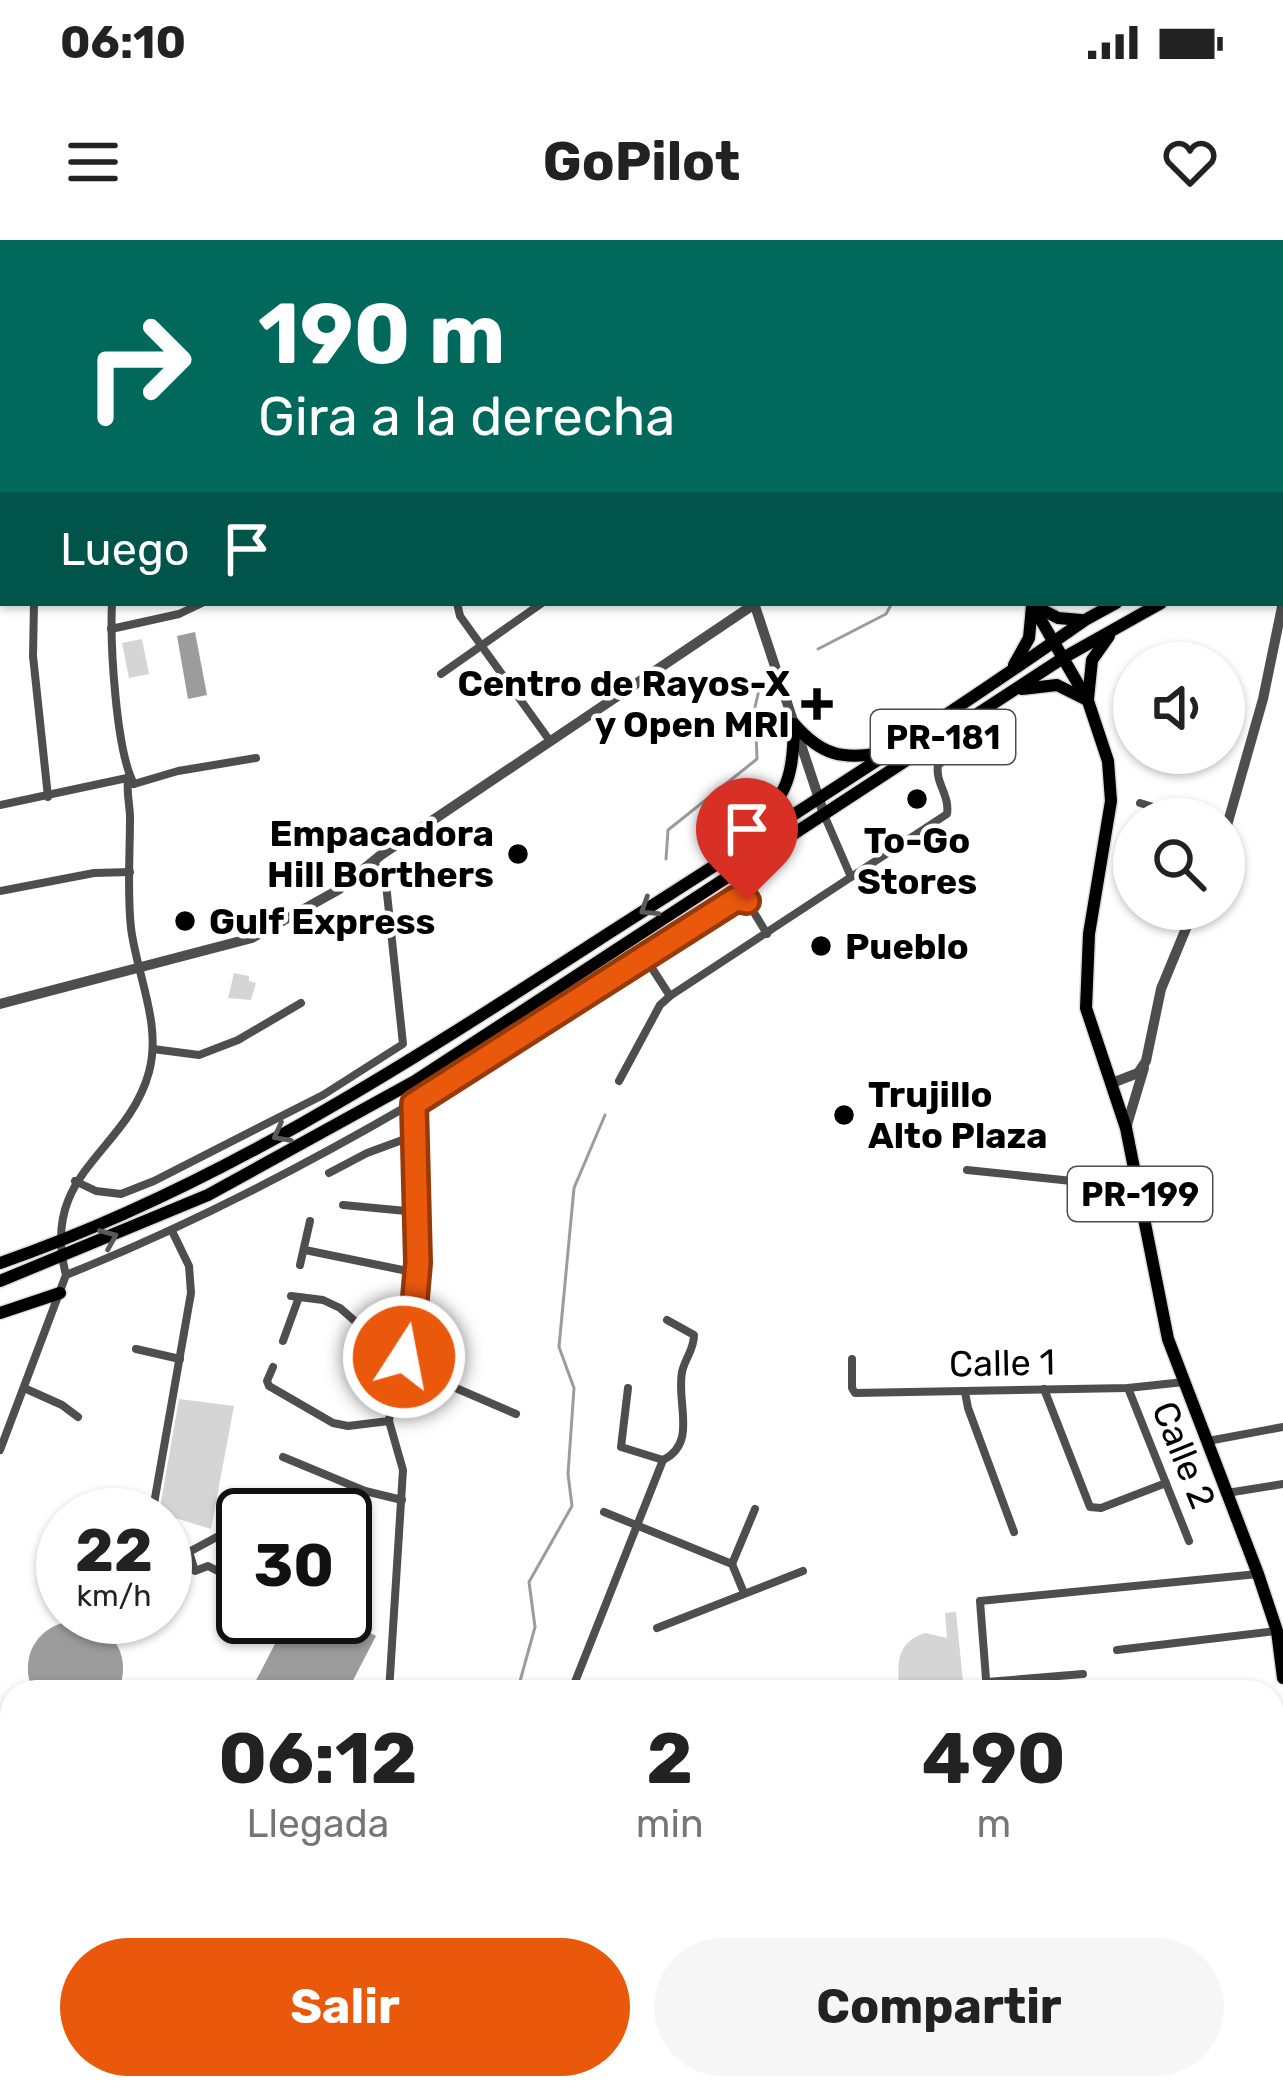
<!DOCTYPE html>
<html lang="es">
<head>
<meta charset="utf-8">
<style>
  body { margin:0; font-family:Rubik,sans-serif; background:#f6f6f6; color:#222; height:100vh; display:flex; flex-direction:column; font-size:45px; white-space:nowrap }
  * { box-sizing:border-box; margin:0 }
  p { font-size:39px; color:#767676 }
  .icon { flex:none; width:66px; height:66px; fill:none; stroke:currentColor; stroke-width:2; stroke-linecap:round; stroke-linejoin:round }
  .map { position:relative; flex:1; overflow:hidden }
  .details { position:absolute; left:0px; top:1440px; width:1284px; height:420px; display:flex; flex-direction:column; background:#fff; border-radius:36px 36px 0 0; box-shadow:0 3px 9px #0004 }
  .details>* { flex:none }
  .top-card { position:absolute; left:0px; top:0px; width:1284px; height:366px; box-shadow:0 3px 9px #0004; background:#00695c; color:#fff; overflow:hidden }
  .buttons { position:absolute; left:1113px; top:402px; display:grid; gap:24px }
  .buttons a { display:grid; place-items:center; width:132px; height:132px; border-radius:50%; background:#fff; box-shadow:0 3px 9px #0004; font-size:60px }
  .speed { position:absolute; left:36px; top:1248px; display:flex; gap:24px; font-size:60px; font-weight:700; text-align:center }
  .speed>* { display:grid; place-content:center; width:156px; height:156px; border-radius:50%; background:#fff; box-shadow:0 3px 9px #0004; line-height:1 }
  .speed small { font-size:30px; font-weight:400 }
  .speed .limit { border:6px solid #111; border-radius:18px; background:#fff; color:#111 }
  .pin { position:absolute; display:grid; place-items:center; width:102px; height:102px; color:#fff; margin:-123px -51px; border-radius:50% 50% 50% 0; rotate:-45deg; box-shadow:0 0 12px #0007 }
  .pin .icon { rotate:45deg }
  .me { position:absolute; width:132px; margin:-66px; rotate:11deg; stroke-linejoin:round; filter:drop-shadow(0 0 9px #0008) }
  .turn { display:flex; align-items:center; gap:42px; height:252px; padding:0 60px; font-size:54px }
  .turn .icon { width:156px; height:156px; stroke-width:2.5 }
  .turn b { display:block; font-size:84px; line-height:102px }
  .then { display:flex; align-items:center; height:114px; padding:0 60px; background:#0003; gap:24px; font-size:45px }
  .eta { display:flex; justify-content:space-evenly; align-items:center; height:204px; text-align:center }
  .eta b { font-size:72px; font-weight:700; line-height:84px }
  .cta { display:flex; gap:24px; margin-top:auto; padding:24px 60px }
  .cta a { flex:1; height:138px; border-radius:72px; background:#ea580c; color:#fff; font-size:48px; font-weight:700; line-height:138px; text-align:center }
  .cta a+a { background:#f6f6f6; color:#222 }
  .status { display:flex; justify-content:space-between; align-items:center; height:84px; padding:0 60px; background:#fff; direction:ltr }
  .status svg { height:33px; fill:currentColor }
  header { display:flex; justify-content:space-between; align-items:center; height:156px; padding:0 60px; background:#fff; font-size:54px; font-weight:700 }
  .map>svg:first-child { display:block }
  .green { fill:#d5d5d5 }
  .water { fill:#9c9c9c }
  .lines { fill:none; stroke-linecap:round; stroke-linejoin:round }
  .stream { stroke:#9c9c9c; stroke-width:3 }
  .primary-casing { stroke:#dbdbdb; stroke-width:15 }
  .minor { stroke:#4e4e4e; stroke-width:8 }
  .tertiary { stroke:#4e4e4e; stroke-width:10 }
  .primary { stroke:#000; stroke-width:12 }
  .oneway { stroke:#595959 }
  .route-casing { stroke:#983908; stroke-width:30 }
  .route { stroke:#ea580c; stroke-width:21 }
  .poi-dot { fill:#000; stroke:#fff; stroke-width:4.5 }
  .labels { text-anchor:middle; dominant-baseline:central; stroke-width:9; stroke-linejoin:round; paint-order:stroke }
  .shield { fill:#fff; stroke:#4c4c4c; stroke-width:3 }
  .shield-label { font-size:33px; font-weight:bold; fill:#000 }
  .poi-label { font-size:36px; font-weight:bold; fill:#000; stroke:#fff; text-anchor:start }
  .street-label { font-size:36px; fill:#000; stroke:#fff }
</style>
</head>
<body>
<div class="status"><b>06:10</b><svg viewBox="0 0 49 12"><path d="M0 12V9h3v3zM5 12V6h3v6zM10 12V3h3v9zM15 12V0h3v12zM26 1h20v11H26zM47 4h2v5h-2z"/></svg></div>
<header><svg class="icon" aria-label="menu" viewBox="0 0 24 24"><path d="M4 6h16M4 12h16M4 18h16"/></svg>GoPilot<svg class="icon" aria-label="heart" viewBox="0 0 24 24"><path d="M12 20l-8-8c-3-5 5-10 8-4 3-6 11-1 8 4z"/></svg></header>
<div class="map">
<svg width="1283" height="1860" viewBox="0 0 1283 1860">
  <rect width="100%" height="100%" fill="#fff"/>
  <g class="green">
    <polygon points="142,399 149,434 129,438 122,403"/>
    <polygon points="234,733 249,736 249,741 256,743 251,760 228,758"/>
    <polygon points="179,1159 234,1166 211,1289 159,1273"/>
    <path d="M956,1372L964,1452H900C897,1425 895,1403 925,1393L947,1398L945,1373Z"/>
  </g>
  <g class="water">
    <polygon points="195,392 207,455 188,459 177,396"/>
    <polygon points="289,1377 340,1377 376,1396 347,1452 250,1452"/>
    <path d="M81,1380C116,1389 132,1418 118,1452H33C17,1414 40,1381 81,1380Z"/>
  </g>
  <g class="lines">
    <g class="stream">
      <polyline points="996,0 997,3"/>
      <polyline points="818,409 886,374 892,363"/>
      <polyline points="666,619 668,590 757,519 755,467 759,450"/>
      <polyline points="517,1452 535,1387 529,1342 572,1266 568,1234 574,1148 559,1107 574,948 605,875"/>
    </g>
    <g class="primary-casing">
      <g id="primary">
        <polyline points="1281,280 1283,279"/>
        <polyline points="1281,299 1283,298"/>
        <polyline points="1031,363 1088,461 1108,521 1111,561 1089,694 1086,768 1126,888 1168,1099 1258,1334 1277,1391 1283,1438"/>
        <polyline points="1033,365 1058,378 1081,380"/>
        <polyline points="1014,425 1029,398 1032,366"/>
        <polyline points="1022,449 1057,445 1087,460"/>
        <polyline points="1088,459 1092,420 1109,396"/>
        <path d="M794,484C821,515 842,520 881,513"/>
        <path d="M735,605C782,558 793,553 794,484"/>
        <path d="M0,1023C218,948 414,819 606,695C767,592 928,490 1085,380L1116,363"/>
        <polyline points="0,1041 208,955 415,841 1063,418 1161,363"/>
        <polyline points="0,1073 60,1053"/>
        <polyline points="1283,1521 1283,1570"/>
      </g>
    </g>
    <g class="minor">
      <polyline points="78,0 90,3"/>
      <polyline points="493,0 507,3"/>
      <polyline points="238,3 239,0"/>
      <polyline points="324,3 325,0"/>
      <polyline points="414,3 414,0"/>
      <polyline points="1115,3 1116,1"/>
      <polyline points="0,70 3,71"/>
      <polyline points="0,159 3,159"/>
      <polyline points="0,176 3,168"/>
      <polyline points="1281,242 1283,242"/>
      <polyline points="34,363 33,416 48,557"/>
      <path d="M112,363C110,404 116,511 134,544"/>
      <polyline points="457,363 460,376 550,501"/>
      <polyline points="111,389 179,374 202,363"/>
      <polyline points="441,434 542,363"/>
      <polyline points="134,544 178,531 256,518"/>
      <polyline points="1140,563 1193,579"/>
      <polyline points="0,565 127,538"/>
      <polyline points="825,577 851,637"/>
      <polyline points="0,651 94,633 130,632"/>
      <polyline points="646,719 670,756"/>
      <polyline points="153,809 199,815 238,800 301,763"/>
      <path d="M619,841L660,765L670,756L947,574C950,555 935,543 938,525L969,501L983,471"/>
      <polyline points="967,930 1139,948"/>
      <polyline points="329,933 367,913 416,895"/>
      <polyline points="75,941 96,951 121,954 154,941 323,855 403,804 386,644 374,622"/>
      <polyline points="343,965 417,972"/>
      <polyline points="305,1010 417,1033"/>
      <polyline points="300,1025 310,981"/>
      <path d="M66,1035C306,939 521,801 736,659L747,661L767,694"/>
      <polyline points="291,1056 323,1060 340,1068 364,1089 410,1098"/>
      <polyline points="283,1101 299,1057"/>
      <polyline points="136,1109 180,1119"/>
      <polyline points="404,1117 458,1149 516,1174"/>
      <polyline points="852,1119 852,1148 855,1153 1128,1148 1184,1142"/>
      <polyline points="273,1127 267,1141 269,1146 333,1183 348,1186 389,1181"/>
      <polyline points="24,1148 62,1165 78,1177"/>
      <polyline points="628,1148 621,1207 663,1220"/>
      <polyline points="1128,1148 1189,1301"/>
      <polyline points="1044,1149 1090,1267 1101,1268 1166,1243"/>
      <polyline points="965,1152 968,1168 1014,1292"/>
      <polyline points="1208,1201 1283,1187"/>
      <path d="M0,1210L66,1035C39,932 127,913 149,832C162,784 137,736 131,688C127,653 130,614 130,578C130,563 125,548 129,535"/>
      <polyline points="283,1217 365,1251 402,1260"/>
      <path d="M663,1220C698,1203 676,1163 682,1132C685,1118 694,1110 694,1095L667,1080"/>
      <polyline points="1227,1253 1283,1244"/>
      <polyline points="604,1272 732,1324 744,1353"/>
      <polyline points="152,1275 191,1053 189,1026 173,993"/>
      <polyline points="226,1292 189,1312 195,1331 208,1326 243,1344"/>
      <polyline points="732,1324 755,1269"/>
      <polyline points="657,1388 803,1331"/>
      <polyline points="1117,1410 1277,1391"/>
      <polyline points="987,1442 1083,1434"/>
      <polyline points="389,1452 403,1230 389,1181 394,1146 413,1081 418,1023 414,864"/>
      <polyline points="571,1452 663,1220"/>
      <polyline points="782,1452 797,1446 807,1452"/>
      <polyline points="987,1452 980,1361 1258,1334"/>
      <polyline points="1272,1673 1283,1673"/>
      <polyline points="987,1848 987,1860"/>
    </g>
    <g class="tertiary">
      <polyline points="886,3 886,0"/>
      <polyline points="1281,313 1283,312"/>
      <polyline points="754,363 825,577"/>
      <polyline points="1224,596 1263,459 1283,362"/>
      <polyline points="0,764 252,698 338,650 381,615 756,363"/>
      <polyline points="1112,843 1138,833 1146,821 1161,749 1194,669"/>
      <polyline points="1126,888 1144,828"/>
      <polyline points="0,1769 12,1773"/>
      <polyline points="563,1848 934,1860"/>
      <polyline points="239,1860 243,1848"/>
    </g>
    <use href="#primary" class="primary"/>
  </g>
  <defs><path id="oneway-chevron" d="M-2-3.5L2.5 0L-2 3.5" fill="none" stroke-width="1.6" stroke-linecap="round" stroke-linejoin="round" transform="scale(3)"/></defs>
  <g class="oneway">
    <use href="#oneway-chevron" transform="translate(648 668) rotate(147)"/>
    <use href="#oneway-chevron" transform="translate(281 894) rotate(152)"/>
    <use href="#oneway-chevron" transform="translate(109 998) rotate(-23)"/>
  </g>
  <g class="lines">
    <g class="route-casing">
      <polyline id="route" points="404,1117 413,1081 418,1023 414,864 736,659 747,661"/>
    </g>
    <use href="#route" class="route"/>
  </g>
  <g class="poi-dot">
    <path d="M811 446h12v12h12v12h-12v12h-12v-12h-12v-12h12z"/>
    <circle cx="917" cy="559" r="12"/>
    <circle cx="518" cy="614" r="12"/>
    <circle cx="185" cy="681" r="12"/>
    <circle cx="821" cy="706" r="12"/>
    <circle cx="844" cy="875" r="12"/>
  </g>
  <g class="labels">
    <g class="shield">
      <rect x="871" y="470" width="144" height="54" rx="9"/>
      <rect x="1068" y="927" width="144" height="54" rx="9"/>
    </g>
    <g class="shield-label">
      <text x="943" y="497">PR-181</text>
      <text x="1140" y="954">PR-199</text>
    </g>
    <g class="poi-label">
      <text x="790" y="443" text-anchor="end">Centro de Rayos-X<tspan x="790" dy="41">y Open MRI</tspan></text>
      <text x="494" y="593" text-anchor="end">Empacadora<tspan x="494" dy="41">Hill Borthers</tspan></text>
      <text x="917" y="600" text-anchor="middle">To-Go<tspan x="917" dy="41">Stores</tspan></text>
      <text x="209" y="681">Gulf Express</text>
      <text x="845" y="706">Pueblo</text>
      <text x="868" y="854">Trujillo<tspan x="868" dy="41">Alto Plaza</tspan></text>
    </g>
    <g class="street-label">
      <text transform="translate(1002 1123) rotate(-1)">Calle 1</text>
      <text transform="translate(1184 1215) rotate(68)">Calle 2</text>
    </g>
  </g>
</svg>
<div class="buttons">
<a><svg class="icon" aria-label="sound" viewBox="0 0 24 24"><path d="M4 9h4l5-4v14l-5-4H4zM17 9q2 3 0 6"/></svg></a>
<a><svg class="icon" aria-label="search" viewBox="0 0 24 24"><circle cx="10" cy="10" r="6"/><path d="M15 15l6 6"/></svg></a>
</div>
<div class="speed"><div>22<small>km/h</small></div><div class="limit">30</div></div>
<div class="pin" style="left:747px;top:661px;background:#d93025"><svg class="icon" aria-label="arrive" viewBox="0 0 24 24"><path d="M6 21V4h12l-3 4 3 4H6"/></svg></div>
<svg class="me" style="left:404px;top:1117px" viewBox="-20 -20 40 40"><circle r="17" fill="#ea580c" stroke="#fff" stroke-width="3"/><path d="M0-11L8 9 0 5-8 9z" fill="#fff"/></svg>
<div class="top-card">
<div class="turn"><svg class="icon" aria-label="right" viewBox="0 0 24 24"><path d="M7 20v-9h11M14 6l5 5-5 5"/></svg><div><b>190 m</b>Gira a la derecha</div></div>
<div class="then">Luego<svg class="icon" aria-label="arrive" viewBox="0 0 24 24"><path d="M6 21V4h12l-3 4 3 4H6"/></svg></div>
</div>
<section class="details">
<div class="eta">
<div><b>06:12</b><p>Llegada</p></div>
<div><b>2</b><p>min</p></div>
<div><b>490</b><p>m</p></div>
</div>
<div class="cta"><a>Salir</a><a>Compartir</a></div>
</section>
</div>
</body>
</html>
